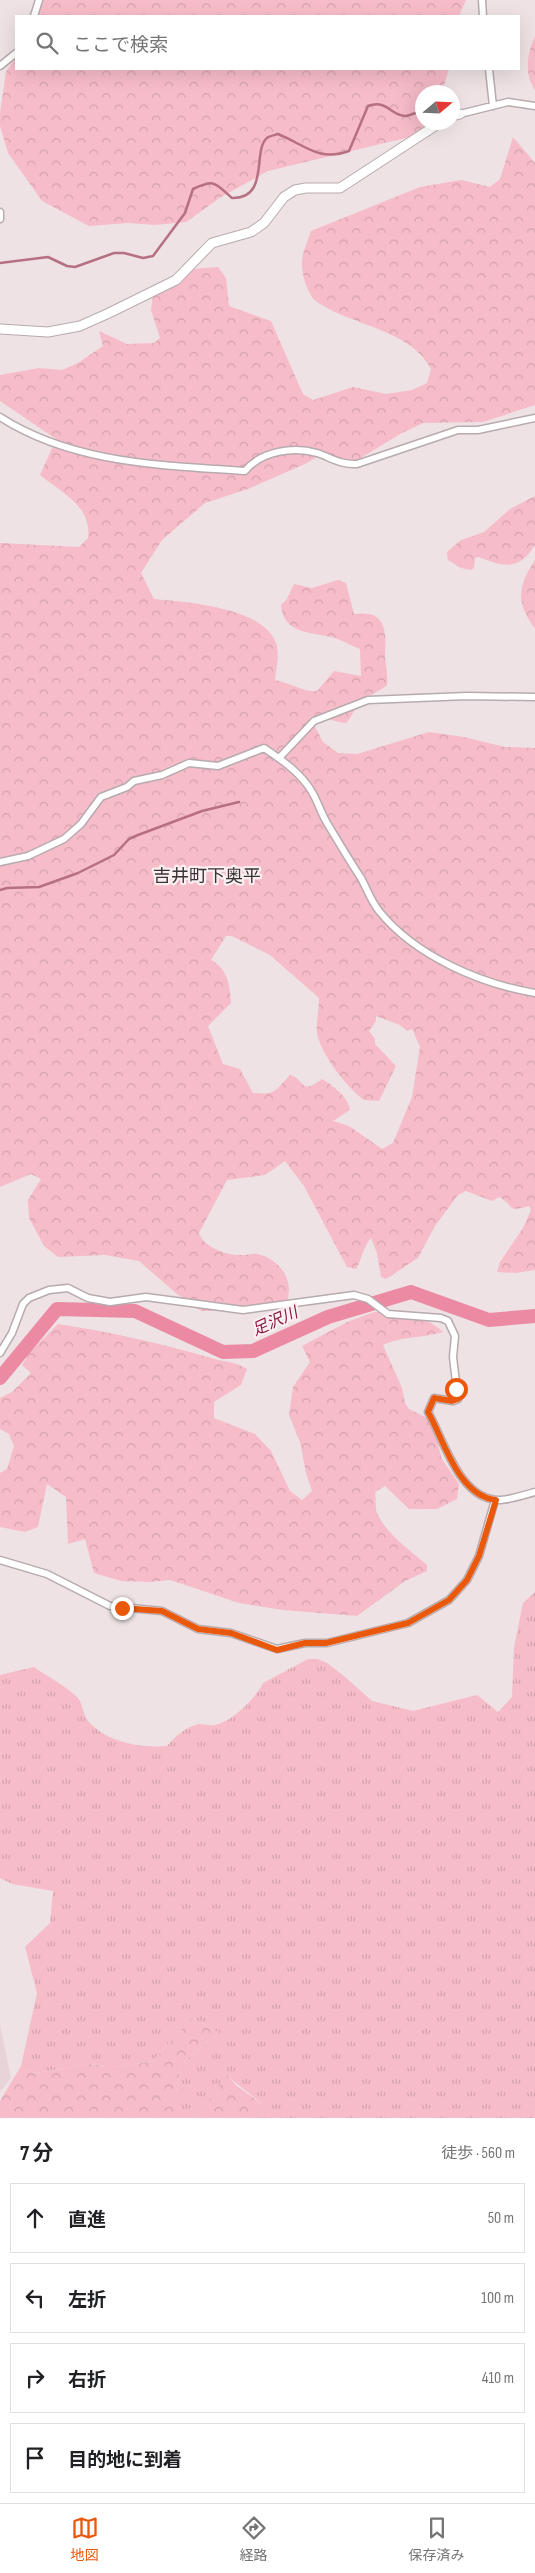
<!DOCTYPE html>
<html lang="ja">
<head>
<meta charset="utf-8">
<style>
  :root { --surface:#fff; --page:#f6f6f6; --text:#202124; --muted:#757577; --line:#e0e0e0; --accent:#ea580c }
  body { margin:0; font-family:"Sofia Sans Condensed","Noto Sans JP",sans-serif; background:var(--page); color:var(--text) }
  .compass { position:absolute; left:415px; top:85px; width:45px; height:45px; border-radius:50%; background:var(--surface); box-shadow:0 5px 20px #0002; rotate:71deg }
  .stop { position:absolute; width:15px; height:15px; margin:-11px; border:4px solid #ea580c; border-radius:50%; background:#fff }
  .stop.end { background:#ea580c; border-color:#fff; box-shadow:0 1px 5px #0008 }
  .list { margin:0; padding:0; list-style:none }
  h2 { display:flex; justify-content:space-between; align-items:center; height:65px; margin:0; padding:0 20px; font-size:21px }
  h2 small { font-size:16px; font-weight:400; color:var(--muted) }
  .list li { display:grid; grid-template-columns:32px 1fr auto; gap:15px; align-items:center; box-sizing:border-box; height:70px; margin:0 10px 10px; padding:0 10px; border:1px solid var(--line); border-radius:0px }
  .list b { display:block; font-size:19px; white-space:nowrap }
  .list em { font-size:16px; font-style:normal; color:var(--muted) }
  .icon { flex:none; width:28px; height:28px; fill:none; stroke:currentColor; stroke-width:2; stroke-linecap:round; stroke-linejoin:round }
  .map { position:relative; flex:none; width:535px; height:2118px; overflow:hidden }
  .search { position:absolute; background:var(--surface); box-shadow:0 5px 20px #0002; left:15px; right:15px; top:15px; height:55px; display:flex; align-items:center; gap:12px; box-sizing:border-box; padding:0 18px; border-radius:0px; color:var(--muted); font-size:19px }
  .sheet { height:385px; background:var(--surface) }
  nav { display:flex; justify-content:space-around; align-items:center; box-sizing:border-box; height:70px; border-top:1px solid var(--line); background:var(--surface); font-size:14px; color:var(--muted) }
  nav a { display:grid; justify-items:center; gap:2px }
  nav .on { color:var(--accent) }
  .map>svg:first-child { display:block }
  .built { fill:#e8d4d8 }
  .grass { fill:url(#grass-tufts) }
  .forest { fill:url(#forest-crowns); fill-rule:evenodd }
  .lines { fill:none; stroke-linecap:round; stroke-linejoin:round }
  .stream { stroke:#b67082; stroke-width:2.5 }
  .river { stroke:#ec8aa4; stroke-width:14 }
  .minor-casing { stroke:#b7abae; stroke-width:9 }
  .tertiary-casing { stroke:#b7abae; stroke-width:11 }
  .minor { stroke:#fff; stroke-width:6 }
  .tertiary { stroke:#fff; stroke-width:9 }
  .route { stroke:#ea580c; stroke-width:6 }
  .labels { text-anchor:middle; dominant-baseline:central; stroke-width:4.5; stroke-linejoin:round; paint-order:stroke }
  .water-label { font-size:16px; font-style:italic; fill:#8b1845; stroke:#fbeff2 }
  .quarter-label { font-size:18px; fill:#383334; stroke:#fbeff2 }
</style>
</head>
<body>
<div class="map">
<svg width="535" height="2118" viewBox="0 0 535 2118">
  <defs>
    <pattern id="grass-tufts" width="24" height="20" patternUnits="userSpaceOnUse" patternTransform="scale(1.25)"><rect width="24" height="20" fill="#f7bcc9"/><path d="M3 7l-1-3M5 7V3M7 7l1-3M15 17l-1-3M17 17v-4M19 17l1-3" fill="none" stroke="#d4a2ad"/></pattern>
    <pattern id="forest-crowns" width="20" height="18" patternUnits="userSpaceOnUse" patternTransform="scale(1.25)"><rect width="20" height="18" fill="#f7bcc9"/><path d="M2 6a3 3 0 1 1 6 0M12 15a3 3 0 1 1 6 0" fill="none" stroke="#d4a2ad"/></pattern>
  </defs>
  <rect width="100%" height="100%" fill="#eee2e4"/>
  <path class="built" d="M0 2024 11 2078 0 2092Z"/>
  <path class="grass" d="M535 1592V2118H261L266 2107 226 2075 197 2118H178L176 2116V2093L181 2064 219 2033 192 2018 153 2061 117 2067 88 2064 36 2073 21 2066 37 1993 25 1947 50 1923 53 1891 12 1884 0 1878V1675L34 1667C48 1677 65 1685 78 1698 83 1704 83 1716 89 1722 108 1743 141 1748 167 1746 176 1736 185 1727 199 1724 204 1724 209 1726 215 1725 232 1722 256 1698 263 1683L308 1659H318L327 1663 344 1676 372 1701 413 1711 477 1695 498 1712 512 1697 514 1647 523 1603Z"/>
  <path class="forest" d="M39 0H466L459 16H34Z
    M535 36V90C524 75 527 53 535 36Z
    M16 57V69H449L442 92H422V122L427 123 418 135 268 171 221 197 186 222 155 225 129 223 89 226 42 201 8 153 0 126V113L6 72Z
    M513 137 535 163V405L483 422 423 423 402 433 349 465 320 455 305 464 248 489 205 503 162 540 141 573 154 599C186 602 267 607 277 646 279 655 276 670 275 680 290 683 303 692 317 691L334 671 361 676 360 649C352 646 343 641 335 638 313 632 283 635 281 605L287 599 294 584 312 588 338 580 346 583 354 614C359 614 368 613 373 615 389 622 385 645 385 658 386 668 388 675 387 685 379 692 370 694 362 700 355 706 353 716 346 723 333 722 323 715 310 717L323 742 338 753 357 754 429 732 464 737 505 747 535 748V1270L516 1273 497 1272 500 1262 523 1228 531 1210 529 1206C505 1213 516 1206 499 1197L492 1201 466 1191 458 1195 435 1226 418 1258 386 1279 381 1277 377 1253 371 1238C363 1247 362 1259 356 1269L347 1267 304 1186 285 1161 265 1175 227 1180 199 1233C203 1247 228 1256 242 1255 248 1255 255 1252 261 1255 281 1261 294 1281 287 1301L271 1310 201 1311 177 1294 139 1261 105 1255 58 1257 44 1246 29 1218 28 1200 41 1179 31 1174 0 1187V543L79 547 88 538C92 506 62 493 40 475L56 439 0 401V375L39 368 62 370 78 363 103 346 99 331 127 344 154 343 160 338 151 310 153 296C169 290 182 284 192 269L218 267 226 278 229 306 271 321 303 394 313 400 353 387 386 394 412 390 427 383 431 369C410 329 352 326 317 302 307 295 301 272 302 260 303 251 308 240 311 231L420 187 461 180 490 187 500 179ZM226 936H232L270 955 319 998C319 1009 316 1022 317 1033 320 1053 348 1089 364 1100L379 1101 396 1066 375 1044V1039L369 1031 376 1021V1016L400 1025 407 1031 412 1029 420 1047 412 1097 393 1143 382 1149 349 1126 333 1121 350 1110C348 1096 333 1086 322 1079 299 1096 307 1080 290 1075 275 1091 276 1095 253 1093L240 1069 223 1064 208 1026 231 1003C230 986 228 969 211 960Z
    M535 496V545C519 571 503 567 479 557L475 558 474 568 471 570 461 568 448 560 447 552 461 540 484 532 510 509Z
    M535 560V629C516 602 517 588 535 560Z
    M374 1312C400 1312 424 1314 443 1332 423 1338 402 1336 383 1345L402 1388 405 1403 409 1409 431 1420 442 1459 459 1484 457 1499 437 1509H409L385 1486 375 1492C376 1499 375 1507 377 1513 386 1534 411 1551 427 1565V1571L405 1581 357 1616 283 1610 239 1603 170 1580 150 1582 121 1581 94 1573 85 1539 68 1544 66 1497 47 1484 38 1527 25 1532 0 1527V1473L7 1469 14 1446 9 1434 0 1429V1398L12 1392 31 1373 22 1365 30 1352 58 1324C110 1332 160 1343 211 1358 226 1363 232 1360 247 1369L241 1385 214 1402V1418L255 1434 271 1451 290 1491 302 1500 312 1491 306 1473 300 1442 289 1415 293 1387 310 1362 302 1346 347 1322Z
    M192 2018 219 2033 181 2064 176 2093V2116L178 2118H0V2101L21 2066 36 2073 88 2064 117 2067 153 2061Z
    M226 2074 237 2086 266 2107 261 2118H197Z"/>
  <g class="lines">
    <path class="stream" d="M0 263 48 257 67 266 75 267 114 253H124L143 258 153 256 185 213 193 189C217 178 215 184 232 198 270 199 252 150 267 138 269 136 275 135 278 134 305 145 319 162 349 151L368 106C388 99 390 116 406 116 411 115 418 112 422 111
      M0 890 7 888 39 887 78 873 114 855 129 839 138 835 202 811 239 802"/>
    <path class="river" d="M0 1378 57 1309 135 1311 223 1352 253 1351 328 1317 411 1292 489 1320 535 1316"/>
    <defs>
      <path id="minor" d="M482 0 483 16
        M34 16 39 0
        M0 66 16 53
        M489 69 493 106
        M460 114 508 102 535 106
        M0 212V219
        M0 417C73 464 162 465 245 471 261 451 294 446 317 453 332 458 341 465 357 464L458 430H478L535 418
        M279 758 314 721 368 700 467 696 535 697
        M0 862 28 856 64 839 81 824 101 797 127 787 134 781 162 775 189 763 218 766 264 748C282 760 301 773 312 792 318 802 321 813 327 823 338 841 349 860 361 878 367 889 371 901 379 911 415 956 481 984 535 993
        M0 1353 12 1333 23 1304 29 1298 49 1290 68 1288 88 1298 110 1302 146 1297 243 1310 354 1295 368 1299 388 1314 441 1318 448 1321 455 1336 453 1357 458 1399 453 1401 434 1398 428 1412C444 1440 460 1502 501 1500 512 1499 524 1495 535 1492
        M0 1560 47 1574 110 1606 162 1611 198 1629 231 1633 277 1649 305 1643H327L408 1623 449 1600 467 1580 479 1556 495 1500"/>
      <path id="tertiary" d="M452 116 460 114
        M0 329 48 332 80 326 109 313 176 280 212 243 251 232 264 223 284 197 295 190 306 188H340L441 122"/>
    </defs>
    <use href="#minor" class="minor-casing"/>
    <use href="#tertiary" class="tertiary-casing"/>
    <use href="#minor" class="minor"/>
    <use href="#tertiary" class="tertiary"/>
  </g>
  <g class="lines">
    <path class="route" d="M122 1608 162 1611 198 1629 231 1633 277 1650 305 1643H326L408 1623 449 1600 467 1580 479 1556 496 1500C458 1496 444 1440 428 1412L434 1398 452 1401 458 1399 456 1389"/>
  </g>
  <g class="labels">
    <g class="water-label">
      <text transform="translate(275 1322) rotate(-24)">足沢川</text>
    </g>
    <g class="quarter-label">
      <text x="207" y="876">吉井町下奥平</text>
    </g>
  </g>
</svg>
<svg class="compass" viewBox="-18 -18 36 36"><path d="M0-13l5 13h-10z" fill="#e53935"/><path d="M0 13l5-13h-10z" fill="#757577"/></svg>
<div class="stop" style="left:456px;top:1389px"></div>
<div class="stop end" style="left:122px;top:1608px"></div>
<div class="search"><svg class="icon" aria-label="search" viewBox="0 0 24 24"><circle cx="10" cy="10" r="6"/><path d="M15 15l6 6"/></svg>ここで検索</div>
</div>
<section class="sheet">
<h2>7 分<small>徒歩 · 560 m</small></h2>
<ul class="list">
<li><svg class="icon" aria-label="ahead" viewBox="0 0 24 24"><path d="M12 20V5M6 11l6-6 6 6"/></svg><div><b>直進</b></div><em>50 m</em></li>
<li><svg class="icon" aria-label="left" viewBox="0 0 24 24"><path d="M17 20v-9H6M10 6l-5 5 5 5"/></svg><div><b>左折</b></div><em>100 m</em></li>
<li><svg class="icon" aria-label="right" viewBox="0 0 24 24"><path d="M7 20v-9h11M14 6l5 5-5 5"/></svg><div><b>右折</b></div><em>410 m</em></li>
<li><svg class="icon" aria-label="arrive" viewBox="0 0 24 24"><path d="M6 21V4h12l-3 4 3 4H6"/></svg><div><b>目的地に到着</b></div></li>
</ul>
</section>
<nav>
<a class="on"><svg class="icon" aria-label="map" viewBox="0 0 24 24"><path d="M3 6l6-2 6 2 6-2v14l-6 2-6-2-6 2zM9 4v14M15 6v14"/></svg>地図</a>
<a><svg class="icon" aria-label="directions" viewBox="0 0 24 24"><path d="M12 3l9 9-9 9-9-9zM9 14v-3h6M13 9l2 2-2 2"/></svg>経路</a>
<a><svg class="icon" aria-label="saved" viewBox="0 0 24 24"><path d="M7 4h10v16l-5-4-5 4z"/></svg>保存済み</a>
</nav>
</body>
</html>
